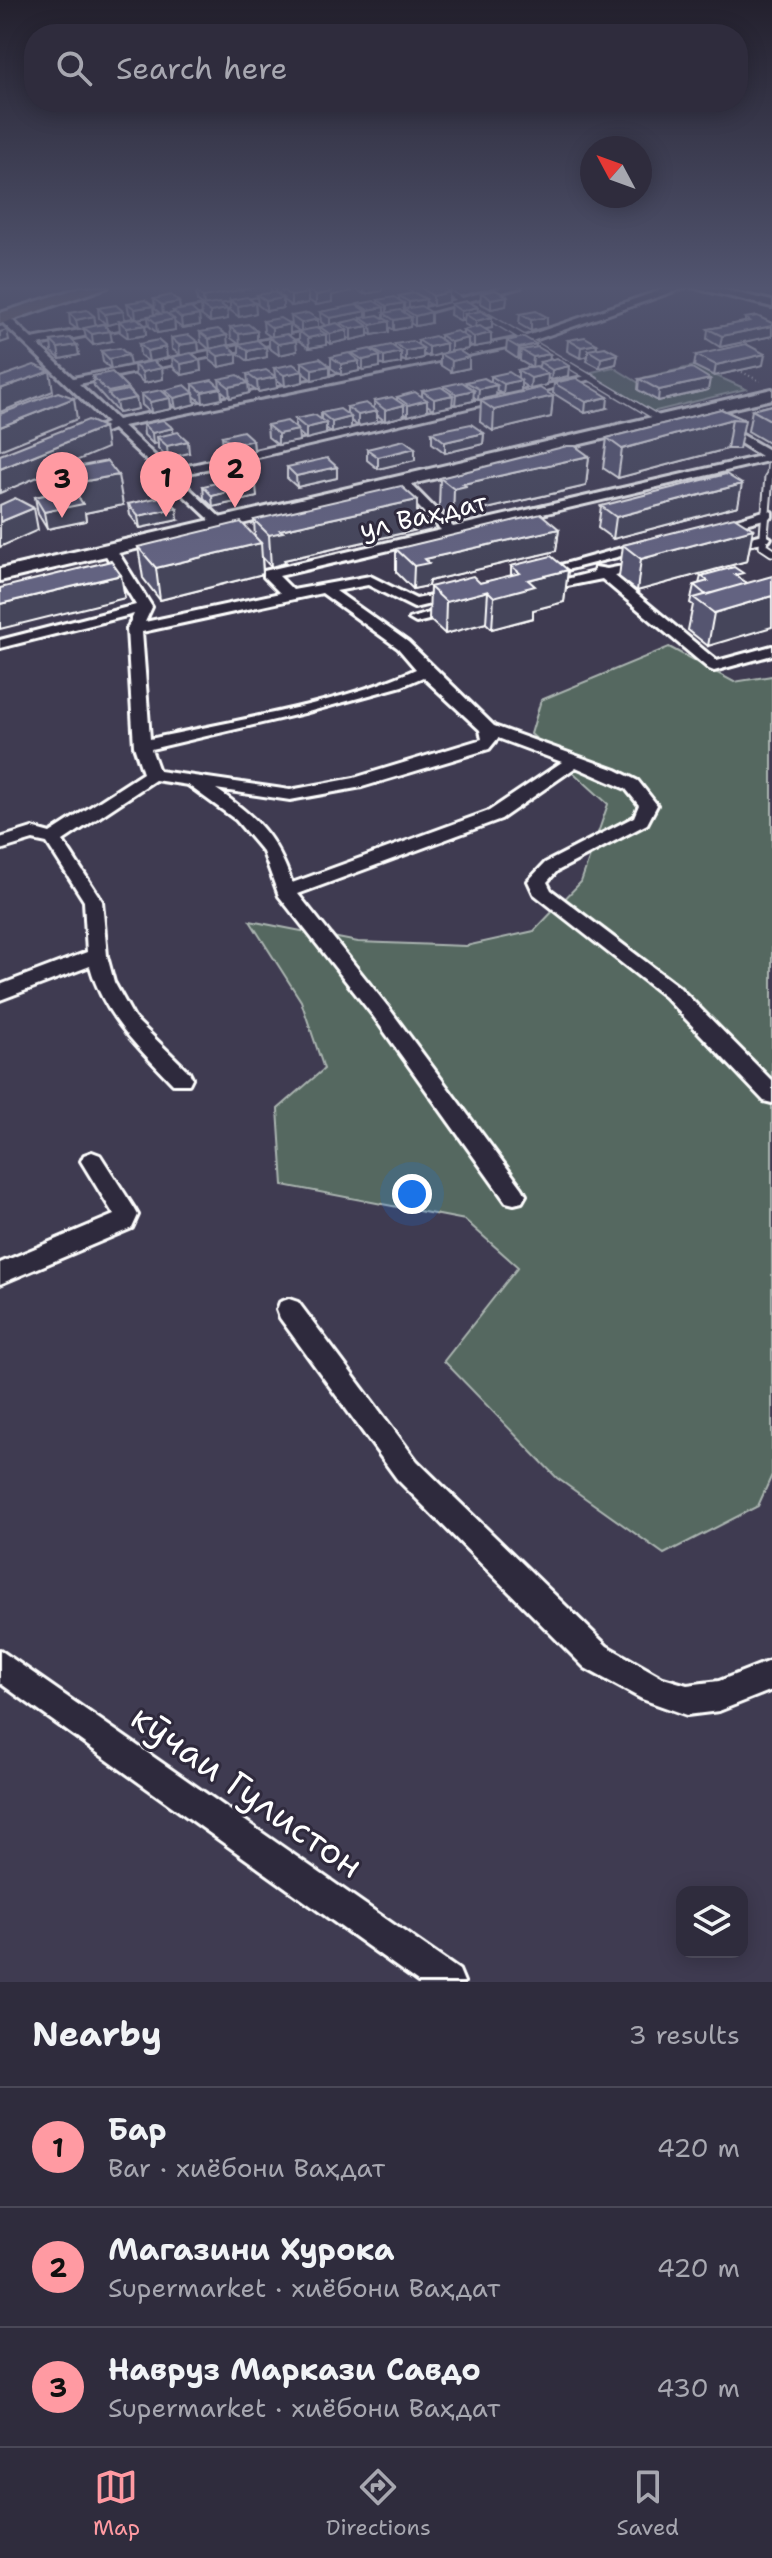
<!DOCTYPE html>
<html lang="en">
<head>
<meta charset="utf-8">
<style>
  :root { --surface:#2f2c3d; --page:#3b3848; --text:#f1f3f6; --muted:#a7a7b0; --line:#4a4857; --accent:#ff9aa2 }
  body { margin:0; font-family:"Shantell Sans",sans-serif; background:var(--page); color:var(--text) }
  .controls { position:absolute; right:24px; bottom:24px; display:grid; overflow:hidden; border-radius:16px; box-shadow:0 4px 20px #0003 }
  .controls button { width:72px; height:72px; display:grid; place-items:center; padding:0; border:0; border-bottom:2px solid var(--line); background:var(--surface); color:var(--text); font:40px sans-serif }
  .compass { position:absolute; left:580px; top:136px; width:72px; height:72px; border-radius:50%; background:var(--surface); box-shadow:0 4px 20px #0003; rotate:311deg }
  .you { position:absolute; left:412px; top:1194px; width:28px; height:28px; margin:-20px; border:6px solid #fff; border-radius:50%; background:#1a73e8; box-shadow:0 0 0 12px #1a73e833 }
  .badge { display:grid; place-items:center; width:52px; height:52px; border-radius:50%; background:var(--accent); color:#111; font-size:26px; font-weight:700 }
  .pin { position:absolute; translate:-50% -66px; filter:drop-shadow(0 2px 4px #0008) }
  .pin::after { content:''; position:absolute; top:42px; width:28px; height:24px; background:inherit; clip-path:polygon(0 0,100% 0,50% 100%) }
  .list { margin:0; padding:0; list-style:none }
  h2 { display:flex; justify-content:space-between; align-items:center; height:104px; margin:0; padding:0 32px; font-size:34px }
  h2 small { font-size:26px; font-weight:400; color:var(--muted) }
  .list li { display:grid; grid-template-columns:52px 1fr auto; gap:24px; align-items:center; box-sizing:border-box; height:120px; padding:0 32px; border-top:2px solid var(--line) }
  .list b { display:block; font-size:30px; white-space:nowrap }
  .list p { margin:0; font-size:26px; white-space:nowrap; color:var(--muted) }
  .list em { font-size:26px; font-style:normal; color:var(--muted) }
  .icon { flex:none; width:44px; height:44px; fill:none; stroke:currentColor; stroke-width:2; stroke-linecap:round; stroke-linejoin:round }
  .map { position:relative; flex:none; width:772px; height:1982px; overflow:hidden }
  .search { position:absolute; background:var(--surface); box-shadow:0 4px 20px #0003; left:24px; right:24px; top:24px; height:88px; display:flex; align-items:center; gap:20px; box-sizing:border-box; padding:0 28px; border-radius:32px; color:var(--muted); font-size:30px }
  .sheet { height:464px; background:var(--surface) }
  nav { display:flex; justify-content:space-around; align-items:center; box-sizing:border-box; height:112px; border-top:2px solid var(--line); background:var(--surface); font-size:22px; color:var(--muted) }
  nav a { display:grid; justify-items:center; gap:4px }
  nav .on { color:var(--accent) }
  .map>svg:first-child { display:block }
  .green { fill:#556860; stroke:#aab4b0; stroke-width:2 }
  .lines { fill:none; stroke-linecap:round; stroke-linejoin:round }
  .lane-far1-casing { stroke:#fff; stroke-width:8 }
  .lane-casing { stroke:#fff; stroke-width:11 }
  .street-casing { stroke:#fff; stroke-width:6 }
  .secondary-casing { stroke:#fff; stroke-width:6 }
  .primary-casing { stroke:#fff; stroke-width:6 }
  .path { stroke:#fff; stroke-width:2; stroke-dasharray:1 3; stroke-linecap:butt }
  .lane-far1 { stroke:#2f2a3d; stroke-width:5 }
  .lane { stroke:#2f2a3d; stroke-width:7 }
  .street { fill:#2f2a3d; fill-rule:evenodd }
  .secondary { fill:#2f2a3d; fill-rule:evenodd }
  .primary { fill:#766964; fill-rule:evenodd }
  .wall { fill:#55556f; stroke:#fff; stroke-width:2 }
  .shaded-wall { fill:#45455a; stroke:#fff; stroke-width:2 }
  .building { fill:#636381; stroke:#fff; stroke-width:2 }
  .labels { text-anchor:middle; dominant-baseline:central; stroke-width:6; stroke-linejoin:round; paint-order:stroke }
  .far-street-label { font-size:26px; fill:#fff; stroke:#2f2a3d }
  .near-street-label { font-size:36px; fill:#fff; stroke:#2f2a3d }
</style>
</head>
<body>
<div class="map">
<svg width="772" height="1982" viewBox="0 0 772 1982">
  <rect width="100%" height="100%" fill="#3f3b51"/>
  <filter id="ink" filterUnits="userSpaceOnUse"><feTurbulence type="fractalNoise" baseFrequency=".0125" numOctaves="2"/><feDisplacementMap in="SourceGraphic" scale="16" xChannelSelector="R" yChannelSelector="G"/><feConvolveMatrix kernelMatrix="1 2 1 2 8 2 1 2 1" color-interpolation-filters="sRGB"/></filter>
  <g filter="url(#ink)">
    <path class="green" d="M694 366 746 389 652 412 588 373 613 367 647 388 662 385 646 377Z
      M669 647 734 682 772 676V1475L758 1506 664 1554 557 1478 444 1361 518 1267 465 1220 283 1185 278 1109 324 1069 301 1001 250 921 358 942 466 946 534 931 581 882 608 804 531 734 541 700Z"/>
    <g class="lines">
      <defs>
        <path id="lane-far1" d="M439 287 468 305
          M482 313 661 420
          M769 479 771 457"/>
        <path id="lane" d="M769 477 763 546 772 552"/>
        <path id="street" d="M310 287H333L38 345 73 378 326 328 331 331 79 384 117 420 524 337 670 287H686L526 343 123 426 170 470 591 375 596 378 176 476 224 521 226 524 219 528 113 429 85 441H77V435L107 423 0 320V316H8L32 339Z
          M503 287H521L401 319 396 316Z
          M691 287H711L772 301V307Z
          M720 422 772 452V460L279 576 293 590 370 576 416 599 462 590V596L414 608 368 585 336 591 408 642 494 726 616 770 638 781 657 805 647 824 557 871 547 882 551 890 679 987 772 1081V1103L764 1101 665 997 534 894 528 881 545 863 634 817 639 805 626 789 576 767 501 819 298 894 388 1007 522 1188 526 1195 522 1202 514 1204 506 1202 374 1017 279 896 263 852 236 820 188 785 155 780 63 841 102 901 107 956 114 982 134 1018 189 1072 192 1078 189 1084H173C139 1048 103 1015 90 966L0 1000V985L87 952 84 901 47 843 33 840 0 850V838L32 828 50 833 143 773 134 746 127 629 134 614 0 648V640L136 605 102 549 104 546H114L152 607 145 622 280 593 264 577V571L441 530 397 484V478H405L453 527 761 456 716 428V424ZM322 593 398 648 416 669C338 705 234 720 150 739L142 632ZM423 677 480 730 482 739 354 778 290 790 159 771 151 749 304 713 402 686ZM498 738 562 762 489 811 292 883C275 835 257 818 216 789L290 800 362 787 489 749Z
          M767 510 772 512V517L717 531 710 527Z
          M764 534 771 538 769 541 725 549 718 545Z
          M647 541 652 542V548L539 577 532 573Z
          M643 562 650 566 648 569 615 576 717 661 772 646V655L714 671 709 669 602 579 542 591 535 587 594 572 595 567 607 569Z
          M456 605 461 606V612L416 623 409 619Z
          M92 1152 100 1155 134 1208 138 1215 132 1228 0 1284V1263L114 1215 81 1161 84 1155Z
          M289 1299 298 1302 417 1461 607 1646 663 1678 687 1685 719 1681 772 1660V1690L719 1711 687 1715 642 1699 585 1668 397 1479 280 1318 277 1310 280 1302Z
          M0 1650 459 1970 464 1982H418L0 1683Z"/>
        <path id="secondary" d="M772 389V399L0 581V569Z"/>
        <path id="primary" d="M82 287H108L0 324V313Z"/>
      </defs>
      <use href="#lane-far1" class="lane-far1-casing"/>
      <use href="#lane" class="lane-casing"/>
      <use href="#street" class="street-casing"/>
      <use href="#secondary" class="secondary-casing"/>
      <use href="#primary" class="primary-casing"/>
      <path class="path" d="M742 372 760 381"/>
      <use href="#lane-far1" class="lane-far1"/>
      <use href="#lane" class="lane"/>
      <use href="#street" class="street"/>
      <use href="#secondary" class="secondary"/>
      <use href="#primary" class="primary"/>
    </g>
    <path class="wall" d="M204 287H311L302 289 307 292 306 289 315 287H352V291L332 295V302L316 305 308 300V303L291 306 283 300V308L266 311 258 305 257 297 249 299 255 303 256 313 239 317 230 310V302L220 304 227 309 228 319 210 322 202 316 201 306H203L197 301 196 292 204 290Z
      M356 287H382V291L364 294 356 289Z
      M404 287H441L449 292V302L433 306 425 301V309L431 323 415 326 410 323V327L394 330 389 327V332L372 335 368 333V336L351 340 347 337V340L330 344 326 341V345L309 348 299 341V331L292 326 291 316 320 330V327L326 326 321 322 320 312 358 306V304L378 303V300H399V296L413 293Z
      M481 293 507 296 506 306 491 309 480 303Z
      M154 299 179 302 180 310 199 315 200 325 182 328 174 322 175 330 157 333 149 326 148 317 138 319 145 325 146 335 128 338 120 332 119 322 107 325 99 318 98 308 123 311 125 320 135 318 129 313 127 303 153 306 154 315 161 314 155 309Z
      M451 304 478 312 492 317V328L484 329 491 333V344L474 347 468 344V349L458 351 469 368 451 372 440 365V354L429 357 423 354V358L406 362 401 359V363L384 366 380 364V367L363 370 359 368V371L341 375 331 368V357L352 356V353L373 351V349L395 348V344H418V340L440 339V335H463V330L471 328 464 324V320L461 321 450 315Z
      M69 313 94 316 96 326 112 341 93 345 86 338 84 329 78 330 70 324Z
      M520 314 547 327 531 331 519 324Z
      M745 318 772 323V336L720 347 707 339 708 329 745 322Z
      M263 321 290 335H289L297 351 279 355 269 348V337H271L264 332Z
      M230 327 257 340 266 347 267 357 248 361 239 354V344L231 338Z
      M200 332 228 346 237 363 219 367 210 360 209 349 201 342Z
      M171 338 198 342 199 352 192 353 200 360 201 371 182 375 173 367 172 357 180 355 172 349Z
      M568 340 597 344V349L618 354 616 364 600 368 587 361 588 356 580 358 567 351Z
      M51 341 77 345 79 355 60 359 52 352Z
      M507 341 536 344 535 347 568 376 551 380 548 378 547 385 530 389 521 383V391L503 395 496 390V396L478 400 474 397 473 401 455 405 452 403V406L434 410 427 405V411L408 416 404 413V416L385 421 377 415V422L358 426 351 421V428L332 433 326 428V434L306 439 298 432 299 441 278 445 268 437 267 425 295 427V419H321V413L347 414V407L374 408V401L397 400V397H422V391L444 389V386L466 385V382H491V376L518 378V370L531 367 520 361V358L518 359 506 351Z
      M139 344 167 358 153 361 162 368 163 379 144 383 135 375 134 365 149 362 140 355Z
      M101 351 130 365 111 369 103 362Z
      M696 355 763 365 714 376 694 366Z
      M302 362 330 366V376L312 380 303 373V382L285 386 276 379 277 388 258 392 248 385 249 393 230 398 222 391V399L203 403 194 396 195 404 176 409 171 404V409L151 413 142 405 141 394H166L165 390 193 393V384L220 387 219 379 248 382 247 374 275 376 274 368 302 371Z
      M92 376 128 388 136 398 138 409 118 413 94 386Z
      M639 379 708 390 658 401 638 390Z
      M554 383 607 408 585 413 553 393Z
      M553 396 551 417 493 431 480 422 481 401Z
      M772 405V445L748 431 752 410Z
      M721 409 745 420 739 449H727L618 478 603 468 607 438Z
      M143 424 173 428V434L189 453 168 458 158 448V443L153 444 144 435Z
      M432 432 484 433 483 444 445 453 432 443Z
      M222 436 253 440 254 451 233 456 223 447Z
      M415 448V460L378 469 367 460V449Z
      M589 456 586 486 465 514V517L453 520 439 508 440 478Z
      M287 467 337 478 297 487 287 478Z
      M66 469 123 505 85 513 86 521 47 529 38 514 35 497 69 490Z
      M203 486 257 497 213 507 204 498Z
      M128 504 178 520 140 528 130 515Z
      M601 506H738L613 539 598 528Z
      M254 520 417 530 284 560 285 563 271 567 262 557 263 574 160 600 143 578 138 547 255 537Z
      M559 529 556 551 429 581 428 586 413 589 396 572V549Z
      M753 529 747 561 637 591 619 577 623 545Z
      M511 566 568 570 564 602 533 610V618L492 629 486 623 445 634 429 619 430 587 480 583 511 576Z
      M701 576 741 580 747 583 708 646 688 630 693 605 690 603 694 585 699 584Z"/>
    <path class="shaded-wall" d="M255 287H271V294L257 295V297L232 302 230 300V302L204 307 203 297Z
      M275 287H292V291L282 290V292L276 294Z
      M328 287H352V291L332 295V302L316 305V295L328 293Z
      M364 287H382V291L364 294Z
      M449 292V302L433 306V296Z
      M308 293V303L291 306V296Z
      M507 296 506 306 491 309V299Z
      M283 298V308L266 311V301Z
      M426 299 425 309 409 312V302Z
      M179 302 180 312 173 311V313L163 315 162 305Z
      M255 303 256 313 239 317 238 306Z
      M404 303V313L387 316V306Z
      M153 306 154 316 136 319 135 309Z
      M384 307V317L368 320V310Z
      M478 307 477 318 465 314 464 320 461 321V311Z
      M227 309 228 319 210 322V312Z
      M123 311 125 321 107 325 105 314Z
      M366 311V321L361 318V322L341 323V326L330 328V318Z
      M431 312V323L415 326V316Z
      M199 315 200 325 182 328 181 318Z
      M94 316 96 327 78 330 76 320Z
      M411 317 410 327 394 330V320Z
      M492 317V328L475 331 476 321Z
      M547 317V327L531 331V320Z
      M174 319 175 330 157 333 156 323Z
      M318 319V330L301 333V323Z
      M389 321V332L372 335 371 325Z
      M290 324V335L272 338V328Z
      M145 325 146 335 128 338 127 328Z
      M368 326V336L351 340V329Z
      M772 326V336L720 347 722 336Z
      M7 330 9 340 0 343V332Z
      M347 330V340L330 344V334Z
      M110 331 112 341 93 345 92 334Z
      M257 331V341L240 345 239 334Z
      M491 333V344L474 347V337Z
      M326 334V345L309 348 308 338Z
      M227 335 228 346 210 349 209 339Z
      M468 338V349L451 352V342Z
      M296 341 297 351 279 355 278 344Z
      M198 342 199 352 180 356 179 345Z
      M446 343V353L429 357V347Z
      M536 344 535 355 521 350 520 358 518 359 519 348Z
      M597 344 596 354 588 350V356L580 358 581 347Z
      M77 345 79 355 60 359 58 348Z
      M166 347 167 358 149 362 147 351Z
      M266 347 267 357 248 361V351Z
      M423 348V358L406 362V351Z
      M401 352V363L384 366V356Z
      M237 353V363L219 367 218 356Z
      M550 354 549 364 540 362 539 366 532 368 533 357Z
      M618 354 616 364 600 368 601 358Z
      M765 354 763 365 714 376 716 365Z
      M128 355 130 365 111 369 109 359Z
      M380 356V367L363 370V360Z
      M469 357V368L451 372 452 361Z
      M200 360 201 371 182 375 181 364Z
      M359 361V371L341 375V364Z
      M330 366V376L312 380V369Z
      M569 366 568 376 551 380 552 370Z
      M162 368 163 379 144 383 142 372Z
      M50 371 53 391 0 412V389Z
      M303 371V382L285 386 284 375Z
      M548 374 547 385 530 389 531 378Z
      M276 377 277 388 258 392 257 381Z
      M710 379 708 390 658 401 659 390Z
      M521 380V391L503 395 504 384Z
      M248 383 249 393 230 398 229 387Z
      M497 385 496 396 478 400 479 389Z
      M221 388 222 399 203 403 202 392Z
      M474 390 473 401 455 405 456 394Z
      M194 393 195 404 176 409 174 398Z
      M453 395 452 406 434 410V399Z
      M553 396 551 417 493 431 494 410Z
      M608 397 607 408 585 413 586 402Z
      M74 398 77 419 0 450V427Z
      M136 398 138 409 118 413 116 402Z
      M170 398 171 409 151 413 150 402Z
      M427 400V411L408 416V405Z
      M404 405V416L385 421V410Z
      M377 411V422L358 426V415Z
      M351 417V428L332 433V422Z
      M732 419 727 449 618 478 622 449Z
      M326 423V434L306 439V428Z
      M104 427 107 448 0 493V469Z
      M173 428 174 440 157 437 158 443 153 444 152 433Z
      M298 430 299 441 278 445V434Z
      M484 433 483 444 445 453V442Z
      M253 440 254 451 233 456 232 445Z
      M188 441 189 453 168 458 167 446Z
      M415 448V460L378 469V457Z
      M589 456 586 486 465 514V517L453 520 454 489 463 484Z
      M337 467V478L297 487 296 476Z
      M118 475 123 505 85 513 86 521 47 529 44 512 79 504 76 483Z
      M742 484 738 506 613 539 616 517Z
      M256 485 257 497 213 507 212 496Z
      M417 500V530L284 560 285 563 271 567 269 535 280 530Z
      M34 508 38 530 0 547V522Z
      M177 508 178 520 140 528 138 516Z
      M559 529 556 551 429 581 428 586 413 589 414 566 425 559Z
      M753 529 747 561 637 591 641 559Z
      M261 543 263 574 160 600 156 568Z
      M568 570 564 602 533 610V618L492 629 494 597 528 580Z
      M121 575 125 598 0 629V604Z
      M488 591 486 623 445 634 446 602Z
      M772 596V627L708 646 714 613Z"/>
    <path class="building" d="M210 287 226 288 255 287 203 297 196 292 212 289Z
      M299 287 308 293 291 296 282 290Z
      M315 287H325L332 292 316 295 306 289Z
      M420 287H441L449 292 433 296Z
      M496 290 507 296 491 299 481 293Z
      M274 292 283 298 266 301 257 295Z
      M415 293 426 299 409 302 399 296Z
      M171 295 179 302 162 305 154 299Z
      M247 297 255 303 238 306 230 300Z
      M394 297 404 303 387 306 378 300Z
      M145 300 153 306 135 309 127 303Z
      M374 301 384 307 368 310 358 304Z
      M467 301 478 307 461 311 451 304Z
      M219 303 227 309 210 312 201 306Z
      M116 305 123 311 105 314 98 308Z
      M356 305 366 311 330 318 320 312Z
      M421 306 431 312 415 316 404 309Z
      M191 308 199 315 181 318 173 311Z
      M87 310 94 316 76 320 69 313Z
      M400 310 411 317 394 320 384 313Z
      M481 311 492 317 476 321 465 314Z
      M536 311 547 317 531 320 520 314Z
      M166 313 174 319 156 323 148 316Z
      M308 313 318 319 301 323 291 316Z
      M378 315 389 321 371 325 361 318Z
      M757 316 772 323V326L722 336 708 329 750 321 745 318Z
      M137 318 145 325 127 328 119 321Z
      M280 318 290 324 272 328 263 321Z
      M358 319 368 326 351 329 341 323Z
      M337 323 347 330 330 334 320 327Z
      M103 324 110 331 92 334 84 328Z
      M248 324 257 331 239 334 230 327Z
      M480 326 491 333 474 337 463 330Z
      M316 328 326 334 308 338 299 331Z
      M218 329 227 335 209 339 200 332Z
      M457 331 468 338 451 342 440 335Z
      M287 334 296 341 278 344 269 337Z
      M189 335 198 342 179 345 171 338Z
      M435 336 446 343 429 347 418 340Z
      M524 337 536 344 519 348 507 341Z
      M585 337 597 344 581 347 568 340Z
      M70 338 77 345 58 348 51 341Z
      M158 340 166 347 147 351 139 344Z
      M257 340 266 347 248 351 239 344Z
      M412 341 423 348 406 351 395 344Z
      M746 344 765 354 716 365 696 355Z
      M227 345 237 353 218 356 209 349Z
      M391 345 401 352 384 356 373 349Z
      M538 347 550 354 533 357 521 350Z
      M605 347 618 354 601 358 588 350Z
      M120 348 128 355 109 359 101 351Z
      M370 349 380 356 363 360 352 353Z
      M458 350 469 357 452 361 440 354Z
      M191 353 200 360 181 364 172 357Z
      M349 353 359 361 341 364 331 357Z
      M320 358 330 366 312 369 302 362Z
      M557 358 569 366 552 370 540 362Z
      M153 361 162 368 142 372 134 365Z
      M293 364 303 371 284 375 274 368Z
      M34 365 50 371 0 389V377Z
      M536 366 548 374 531 378 518 370Z
      M692 368 710 379 659 390 639 379Z
      M266 370 276 377 257 381 247 374Z
      M112 372 128 388 108 392 92 376Z
      M509 372 521 380 504 384 491 376Z
      M238 375 248 383 229 387 219 379Z
      M484 378 497 385 479 389 466 382Z
      M576 378 608 397 586 402 554 383Z
      M212 380 221 388 202 392 193 384Z
      M462 382 474 390 456 394 444 386Z
      M185 385 194 393 174 398 165 390Z
      M441 387 453 395 434 399 422 391Z
      M540 388 553 396 494 410 481 401Z
      M128 390 136 398 116 402 108 394Z
      M161 390 170 398 150 402 141 394Z
      M58 392 74 398 0 427V414Z
      M415 392 427 400 408 405 397 397Z
      M392 397 404 405 385 410 374 401Z
      M366 403 377 411 358 415 347 407Z
      M772 405V421L752 410Z
      M340 409 351 417 332 422 321 413Z
      M721 409 745 420 732 419 622 449 607 438Z
      M315 415 326 423 306 428 295 419Z
      M88 420 104 427 0 469V455Z
      M163 420 173 428 152 433 143 424Z
      M287 421 298 430 278 434 267 425Z
      M471 424 484 433 445 442 432 432Z
      M243 431 253 440 232 445 222 436Z
      M178 432 188 441 167 446 157 437Z
      M404 440 415 448 378 457 367 449Z
      M567 446H575L589 456 463 484 466 486 454 489 440 478Z
      M327 458 337 467 296 476 287 467Z
      M107 461 118 475 76 483 66 469Z
      M726 474 742 484 616 517 601 506Z
      M246 476 256 485 212 496 203 486Z
      M401 486 417 500 280 530 283 532 269 535 254 520Z
      M73 489 83 504 44 512 35 497Z
      M165 496 177 508 138 516 128 504Z
      M15 498 34 508 0 522V505Z
      M541 514 559 529 425 559 429 563 414 566 396 549Z
      M734 517 753 529 641 559 623 545Z
      M241 522 261 543 156 568 138 547Z
      M551 556 568 570 528 580 535 586 494 597 488 591 446 602 430 587 473 576 480 583 520 573 511 566Z
      M111 561 121 575 0 604V588Z
      M734 567 743 573 735 575 747 583 706 595 694 585 708 581 701 576Z
      M772 576V596L714 613 694 598Z"/>
  </g>
  <linearGradient id="sky" x2="0" y2="1"><stop stop-color="#23202d"/><stop offset="0.51" stop-color="#525570"/><stop offset="1" stop-color="#525570" stop-opacity="0"/></linearGradient>
  <rect width="772" height="565" fill="url(#sky)"/>
  <g class="labels">
    <g class="far-street-label">
      <text transform="translate(423 515) rotate(-13)">ул Ваҳдат</text>
    </g>
    <g class="near-street-label">
      <text transform="translate(247 1791) rotate(35)">кӯчаи Гулистон</text>
    </g>
  </g>
</svg>
<div class="controls">
<button><svg class="icon" aria-label="layers" viewBox="0 0 24 24"><path d="M12 4l9 5-9 5-9-5zM3 14l9 5 9-5"/></svg></button>
</div>
<svg class="compass" viewBox="-18 -18 36 36"><path d="M0-13l5 13h-10z" fill="#e53935"/><path d="M0 13l5-13h-10z" fill="#a7a7b0"/></svg>
<div class="you"></div>
<div class="pin badge" style="left:166px;top:517px">1</div>
<div class="pin badge" style="left:235px;top:508px">2</div>
<div class="pin badge" style="left:62px;top:518px">3</div>
<div class="search"><svg class="icon" aria-label="search" viewBox="0 0 24 24"><circle cx="10" cy="10" r="6"/><path d="M15 15l6 6"/></svg>Search here</div>
</div>
<section class="sheet">
<h2>Nearby<small>3 results</small></h2>
<ul class="list">
<li><span class="badge">1</span><div><b>Бар</b><p>Bar · хиёбони Ваҳдат</p></div><em>420 m</em></li>
<li><span class="badge">2</span><div><b>Магазини Хурока</b><p>Supermarket · хиёбони Ваҳдат</p></div><em>420 m</em></li>
<li><span class="badge">3</span><div><b>Навруз Маркази Савдо</b><p>Supermarket · хиёбони Ваҳдат</p></div><em>430 m</em></li>
</ul>
</section>
<nav>
<a class="on"><svg class="icon" aria-label="map" viewBox="0 0 24 24"><path d="M3 6l6-2 6 2 6-2v14l-6 2-6-2-6 2zM9 4v14M15 6v14"/></svg>Map</a>
<a><svg class="icon" aria-label="directions" viewBox="0 0 24 24"><path d="M12 3l9 9-9 9-9-9zM9 14v-3h6M13 9l2 2-2 2"/></svg>Directions</a>
<a><svg class="icon" aria-label="saved" viewBox="0 0 24 24"><path d="M7 4h10v16l-5-4-5 4z"/></svg>Saved</a>
</nav>
</body>
</html>
